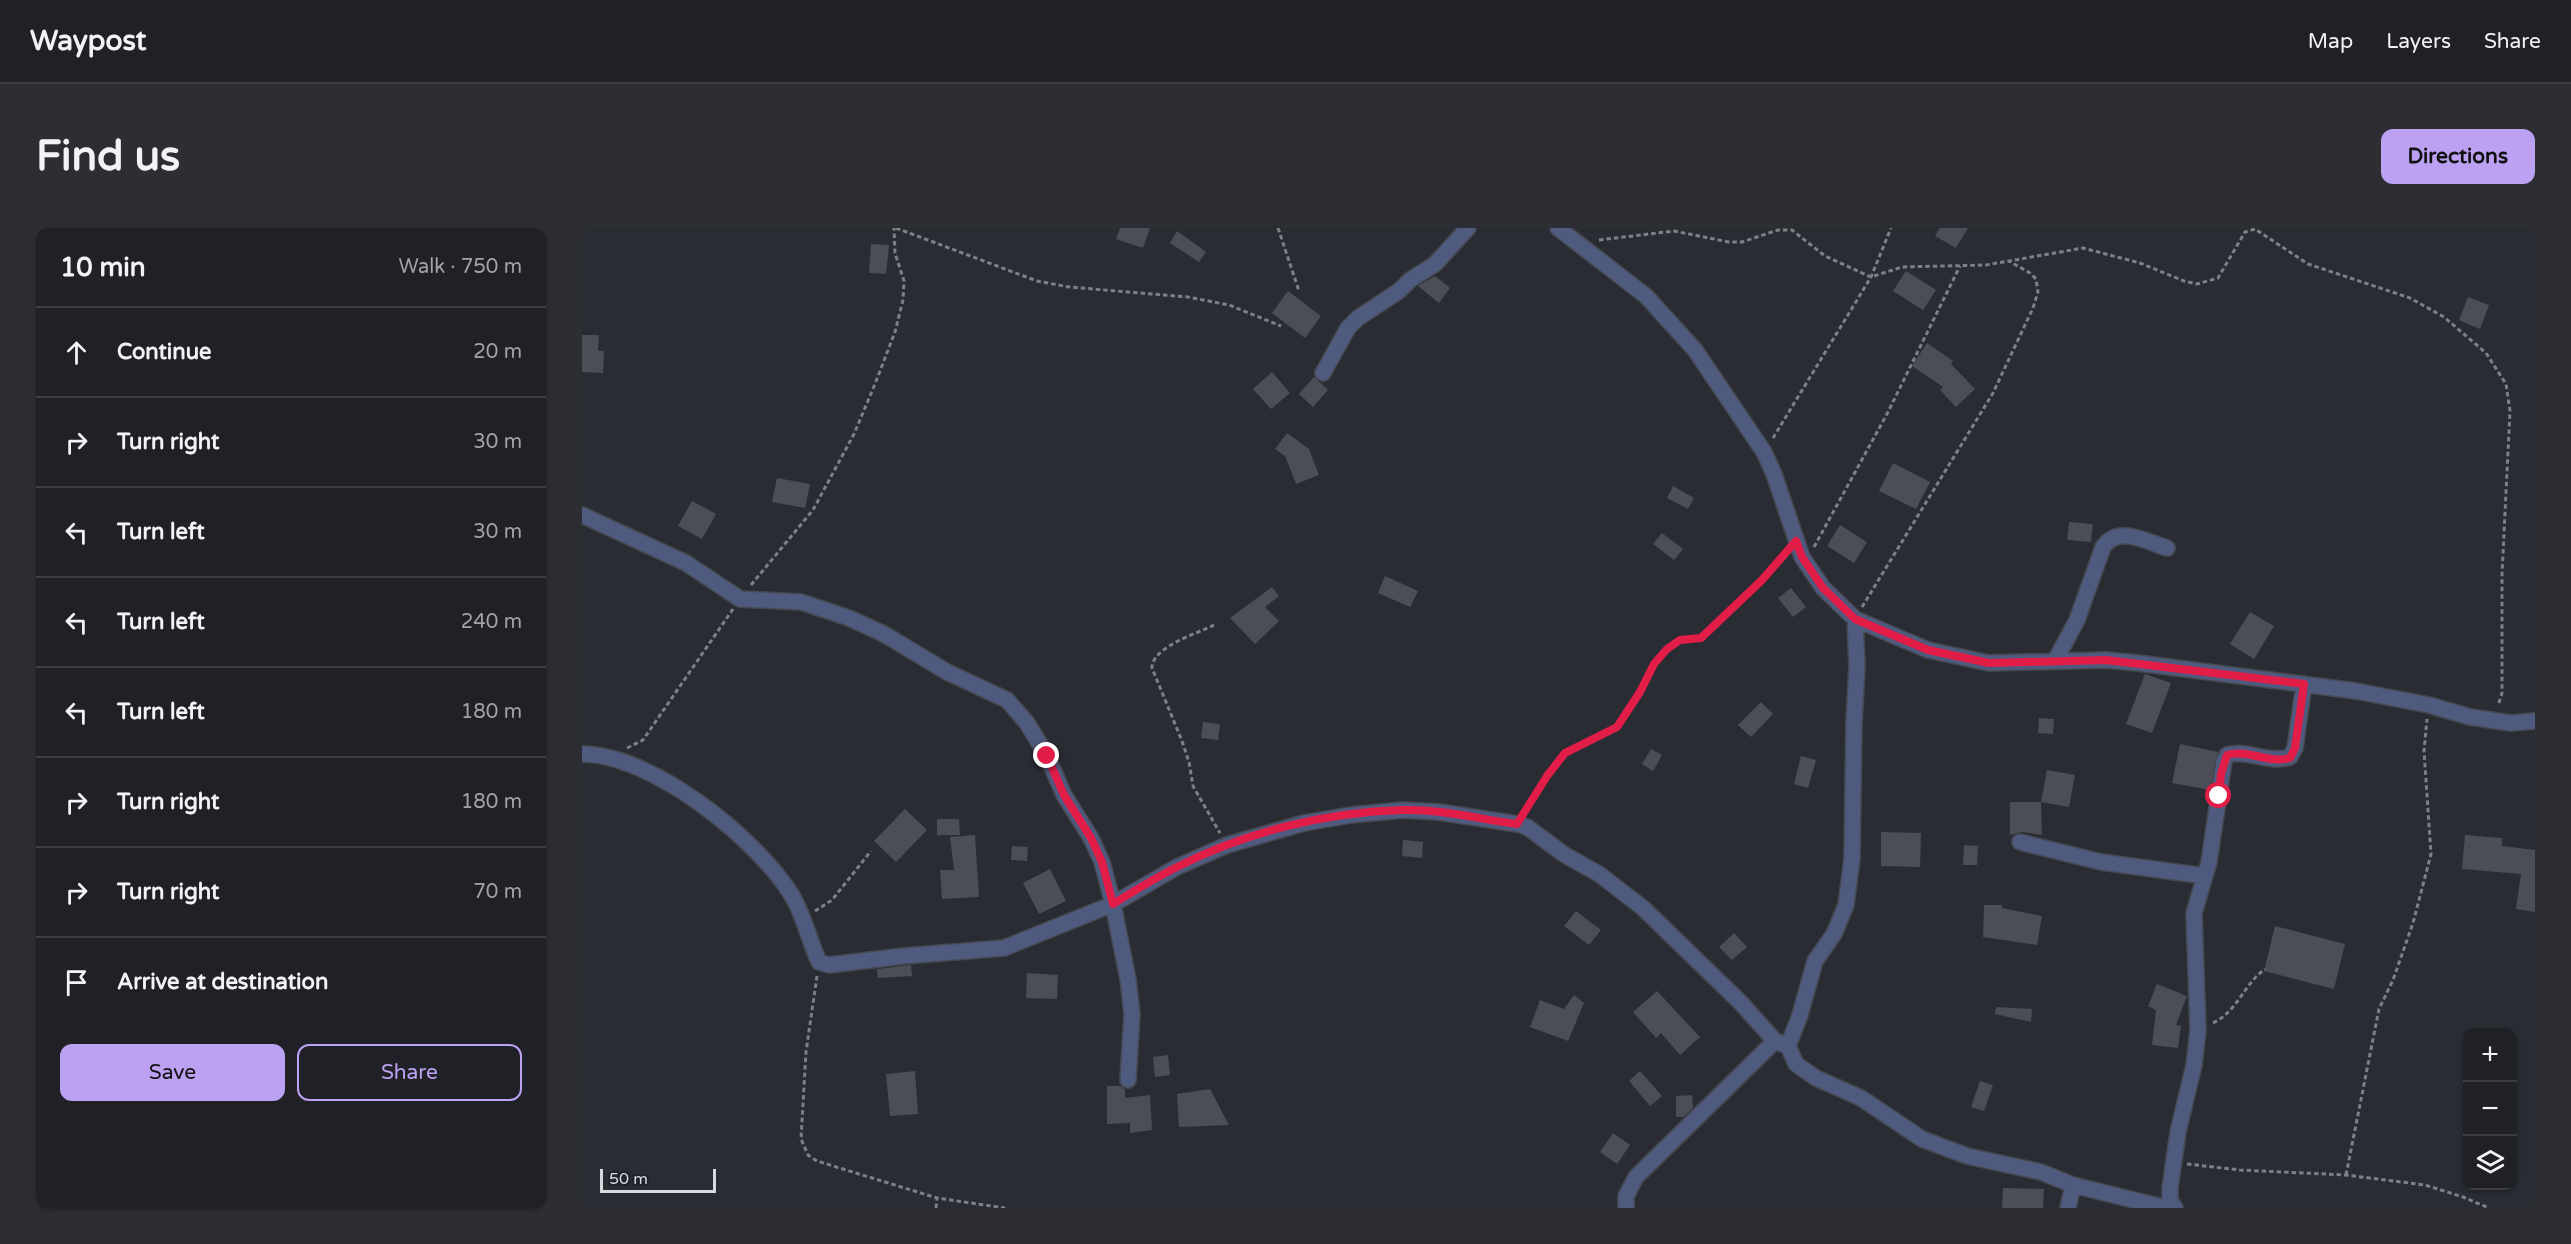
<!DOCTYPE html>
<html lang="en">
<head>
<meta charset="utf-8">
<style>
  :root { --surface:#202127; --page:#2d2e33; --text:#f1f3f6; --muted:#a2a3a7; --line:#3d3e44; --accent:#bca0f2 }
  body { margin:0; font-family:"Varela Round",sans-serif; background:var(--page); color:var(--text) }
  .controls { position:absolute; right:18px; bottom:18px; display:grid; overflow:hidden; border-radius:12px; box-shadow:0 2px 4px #0004 }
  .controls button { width:54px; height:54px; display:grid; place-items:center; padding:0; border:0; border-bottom:2px solid var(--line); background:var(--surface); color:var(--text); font:30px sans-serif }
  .scale { position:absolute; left:18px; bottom:15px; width:116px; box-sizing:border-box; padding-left:6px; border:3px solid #d7d9de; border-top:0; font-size:16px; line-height:21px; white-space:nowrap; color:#d7d9de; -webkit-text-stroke:4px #20222a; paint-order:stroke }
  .stop { position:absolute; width:18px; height:18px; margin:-14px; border:4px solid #e11d48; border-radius:50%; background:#fff }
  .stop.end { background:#e11d48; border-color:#fff; box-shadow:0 2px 6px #0008 }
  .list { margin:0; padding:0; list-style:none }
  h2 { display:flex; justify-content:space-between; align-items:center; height:78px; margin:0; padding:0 24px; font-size:26px }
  h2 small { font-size:20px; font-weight:400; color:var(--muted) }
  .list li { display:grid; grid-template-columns:39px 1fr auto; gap:18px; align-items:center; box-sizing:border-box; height:90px; padding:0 24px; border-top:2px solid var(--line) }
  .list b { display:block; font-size:22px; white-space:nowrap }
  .list em { font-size:20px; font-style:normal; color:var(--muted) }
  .actions { display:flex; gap:12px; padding:18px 24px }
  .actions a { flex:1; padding:14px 0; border:2px solid var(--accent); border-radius:12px; text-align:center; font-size:21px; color:var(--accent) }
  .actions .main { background:var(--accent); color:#111 }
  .icon { flex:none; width:33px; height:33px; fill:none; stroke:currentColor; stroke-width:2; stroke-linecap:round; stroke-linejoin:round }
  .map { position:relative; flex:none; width:1953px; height:980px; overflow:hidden; border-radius:12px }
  header { display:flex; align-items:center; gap:36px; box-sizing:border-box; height:84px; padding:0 30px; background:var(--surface); border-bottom:2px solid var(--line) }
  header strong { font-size:28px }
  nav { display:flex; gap:33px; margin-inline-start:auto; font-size:21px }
  .intro { display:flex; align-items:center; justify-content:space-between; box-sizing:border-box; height:144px; padding:0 36px }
  h1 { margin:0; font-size:42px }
  .button { padding:15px 27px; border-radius:12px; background:var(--accent); color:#111; font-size:21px; font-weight:700 }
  main { display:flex; gap:36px; padding:0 36px }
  aside { flex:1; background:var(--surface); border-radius:12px; box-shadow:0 2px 4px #0004 }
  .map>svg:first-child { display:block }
  .building { fill:#4b4e56 }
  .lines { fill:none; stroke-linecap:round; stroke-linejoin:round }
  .minor-casing { stroke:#46484f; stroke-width:18 }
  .path { stroke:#7e8086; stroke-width:3; stroke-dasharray:4.5 3; stroke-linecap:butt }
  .minor { stroke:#4f5a7f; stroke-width:15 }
  .route { stroke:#e11d48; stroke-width:8 }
</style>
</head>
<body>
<header>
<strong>Waypost</strong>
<nav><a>Map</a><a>Layers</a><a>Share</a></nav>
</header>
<div class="intro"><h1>Find us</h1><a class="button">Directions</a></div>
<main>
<aside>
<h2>10 min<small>Walk · 750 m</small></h2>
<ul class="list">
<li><svg class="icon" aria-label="ahead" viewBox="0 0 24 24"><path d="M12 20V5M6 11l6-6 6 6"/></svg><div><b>Continue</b></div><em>20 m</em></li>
<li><svg class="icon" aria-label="right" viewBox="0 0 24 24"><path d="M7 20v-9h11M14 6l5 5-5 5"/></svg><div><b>Turn right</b></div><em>30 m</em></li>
<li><svg class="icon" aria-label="left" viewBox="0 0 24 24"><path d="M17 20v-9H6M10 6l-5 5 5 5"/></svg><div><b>Turn left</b></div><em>30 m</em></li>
<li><svg class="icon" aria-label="left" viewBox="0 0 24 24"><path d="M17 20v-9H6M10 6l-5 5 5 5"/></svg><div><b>Turn left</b></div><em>240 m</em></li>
<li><svg class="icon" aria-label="left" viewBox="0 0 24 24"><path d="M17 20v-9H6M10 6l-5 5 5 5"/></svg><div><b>Turn left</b></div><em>180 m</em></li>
<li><svg class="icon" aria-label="right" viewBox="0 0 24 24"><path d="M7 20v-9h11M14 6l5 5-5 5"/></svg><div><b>Turn right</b></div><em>180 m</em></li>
<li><svg class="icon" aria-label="right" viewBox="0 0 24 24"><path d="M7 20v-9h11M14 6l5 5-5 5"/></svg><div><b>Turn right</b></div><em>70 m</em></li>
<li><svg class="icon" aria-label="arrive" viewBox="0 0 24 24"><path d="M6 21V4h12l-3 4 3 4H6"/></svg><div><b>Arrive at destination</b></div></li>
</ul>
<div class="actions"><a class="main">Save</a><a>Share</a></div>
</aside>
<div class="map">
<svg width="1953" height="980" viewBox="0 0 1953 980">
  <rect width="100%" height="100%" fill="#2a2c34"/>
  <path class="building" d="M538 0H568L561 20 534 11Z
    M1358 0H1386L1374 20 1353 8Z
    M595 3 624 24 617 34 588 15Z
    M289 16 307 17 304 46 287 45Z
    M1324 43 1354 62 1341 82 1311 63Z
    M853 48 868 60 857 75 836 58Z
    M706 63 739 88 723 110 690 85Z
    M1886 69 1907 77 1898 101 1877 92Z
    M0 107H17L16 123H22L21 145 0 144Z
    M1345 115 1371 133 1369 136 1393 161 1374 179 1358 162 1361 159 1330 138Z
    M690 144 708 165 689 181 671 161Z
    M732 149 746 162 731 179 717 166Z
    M705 205 727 221 737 247 714 256 703 228 693 221Z
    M1311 235 1348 254 1334 281 1297 263Z
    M195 250 228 256 223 280 190 274Z
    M1091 258 1112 270 1106 281 1085 270Z
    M110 273 134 286 120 311 96 298Z
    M1487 294 1511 296 1509 314 1485 312Z
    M1258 297 1285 314 1272 335 1245 318Z
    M1080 305 1101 321 1092 332 1071 316Z
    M803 348 836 363 828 379 796 365Z
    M690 359 697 368 683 379 697 393 673 416 648 390Z
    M1209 360 1224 379 1211 389 1196 370Z
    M1668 384 1692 398 1672 431 1648 416Z
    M1563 446 1589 455 1570 505 1544 496Z
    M1179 474 1191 486 1169 509 1156 497Z
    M1457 490 1472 491 1471 506 1456 505Z
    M621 494 638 496 636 512 619 510Z
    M1598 516 1636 524 1628 562 1590 555Z
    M1069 521 1080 527 1071 543 1060 536Z
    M1219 528 1234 532 1226 560 1212 556Z
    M1465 542 1493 547 1487 579 1459 574Z
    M1428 574H1459L1460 607 1440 604 1428 607Z
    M323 581 345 602 314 634 292 613Z
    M355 591H377L378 607H355Z
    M1299 604 1339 605 1338 639 1299 638Z
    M393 607 397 669 360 671 358 642H372L368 609Z
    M1883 607 1920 610V618L1953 622V684L1934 681 1939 646 1880 641Z
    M821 612 841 614 840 630 820 628Z
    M1382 617 1396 618 1395 637H1381Z
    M430 618 446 619 445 633 429 632Z
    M468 641 484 673 457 686 441 655Z
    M1402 677H1420V680L1460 688 1455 717 1401 709Z
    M994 683 1019 702 1007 717 982 698Z
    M1693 698 1763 716 1752 761 1682 743Z
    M1152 705 1165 719 1150 732 1137 719Z
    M329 737 330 748 296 750 295 741Z
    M445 745 476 747 475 771 444 770Z
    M1575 756 1605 768 1594 797 1599 798 1596 820 1570 817 1574 782 1566 778Z
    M1075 763 1118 809 1098 827 1079 805 1074 810 1051 784Z
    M992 767 1002 775 986 813 948 799 958 772 982 781Z
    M1414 779 1450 781 1449 794 1413 786Z
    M586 827 588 847 573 849 571 829Z
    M333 843 336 886 308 888 304 846Z
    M1058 843 1080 868 1068 878 1047 853Z
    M1398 853 1411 857 1402 883 1389 879Z
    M525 858H539L543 861V870L568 867 570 902 548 905V895L525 896Z
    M628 861 647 897 597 899 595 866Z
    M1110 867 1111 880 1101 889H1094V868Z
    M1031 905 1048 917 1035 936 1018 924Z
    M1421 960 1462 961 1461 980H1420Z"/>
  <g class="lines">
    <defs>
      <path id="minor" d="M976 0 1064 68 1113 122 1182 224 1192 246 1220 329 1241 360 1273 391 1346 422 1407 435 1524 432 1556 435 1774 463 1847 477 1888 489 1929 495 1953 493
        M741 145 766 100 776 90 817 63 828 52 853 36 886 0
        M0 287 104 335 158 371 219 374 267 390 302 406 365 444 425 472 445 495 465 528 482 567 509 610 520 634 531 676 546 751 550 786 546 852
        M1473 433 1495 392 1521 319C1537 297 1563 313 1585 320
        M0 526C69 526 173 609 209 666 222 687 227 712 237 734L247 737 322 728 422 720 531 676 595 639 645 617 722 595 769 587 821 582 857 584 935 596 945 599 983 627 1017 646 1061 680 1159 775 1193 813 1206 818 1214 836 1234 850 1279 870 1340 911 1385 928 1459 944 1491 957 1584 980
        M1438 614 1519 634 1623 648
        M1206 818 1218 787 1233 733 1252 706 1264 677 1270 631 1272 495 1275 438 1273 391
        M1044 980V968L1054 949 1193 813
        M1486 980 1491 957
        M1593 980 1588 972V960L1596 904 1612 837 1616 802 1612 685 1627 634 1642 533 1645 527C1667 521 1686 536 1708 529L1713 520 1722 456"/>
    </defs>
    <use href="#minor" class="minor-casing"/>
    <path class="path" d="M314 0 455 53 487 59 606 69 647 77 699 98
      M696 0 717 63
      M1017 12 1092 3 1147 14H1160L1196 2H1210L1243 28 1289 49 1320 39 1404 37 1501 20 1558 35 1602 53 1615 56 1636 50 1663 4 1673 1 1726 36 1828 70 1862 89 1904 125 1924 156 1928 183 1920 346V465L1916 478
      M1191 210 1289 49 1309 0
      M1232 319 1305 186 1378 38
      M169 357 231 282 272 206 293 156 313 104 321 72 322 53 313 25 312 0
      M1280 379 1411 165 1451 80 1456 64 1454 51 1448 45 1427 33
      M632 397C614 406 570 419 570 440L600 513 607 534 611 558 638 605
      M45 520 61 512 151 381
      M943 582 965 547 983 525 1035 499 1058 464 1072 436 1085 421 1098 413 1119 410 1180 352 1203 326
      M233 683 250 672 289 623
      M235 748 224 824 219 911 226 927 235 933 355 970 423 980
      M1631 795C1656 783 1661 757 1683 741
      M1605 936 1658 942 1764 947 1843 957 1881 969 1907 980
      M1764 947 1797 781 1811 752 1831 695 1849 626 1842 523 1845 491
      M354 980 355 970"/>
    <use href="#minor" class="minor"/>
  </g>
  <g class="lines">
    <path class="route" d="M465 528 482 567 509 610 520 634 531 676C552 663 573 650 595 639 663 604 745 584 821 582 859 581 897 591 935 596L965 548 983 525 1035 499 1058 464 1072 436 1085 421 1098 412 1119 410 1180 352 1214 313 1220 329 1241 360 1273 391 1346 422 1407 435 1524 432 1722 456 1713 520 1708 530C1686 536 1667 521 1645 527L1639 546 1637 568"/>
  </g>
</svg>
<div class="controls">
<button>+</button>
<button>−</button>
<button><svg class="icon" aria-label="layers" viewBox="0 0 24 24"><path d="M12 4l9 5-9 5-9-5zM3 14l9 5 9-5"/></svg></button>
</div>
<div class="scale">50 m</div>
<div class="stop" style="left:1637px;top:568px"></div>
<div class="stop end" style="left:465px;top:528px"></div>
</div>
</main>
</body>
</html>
